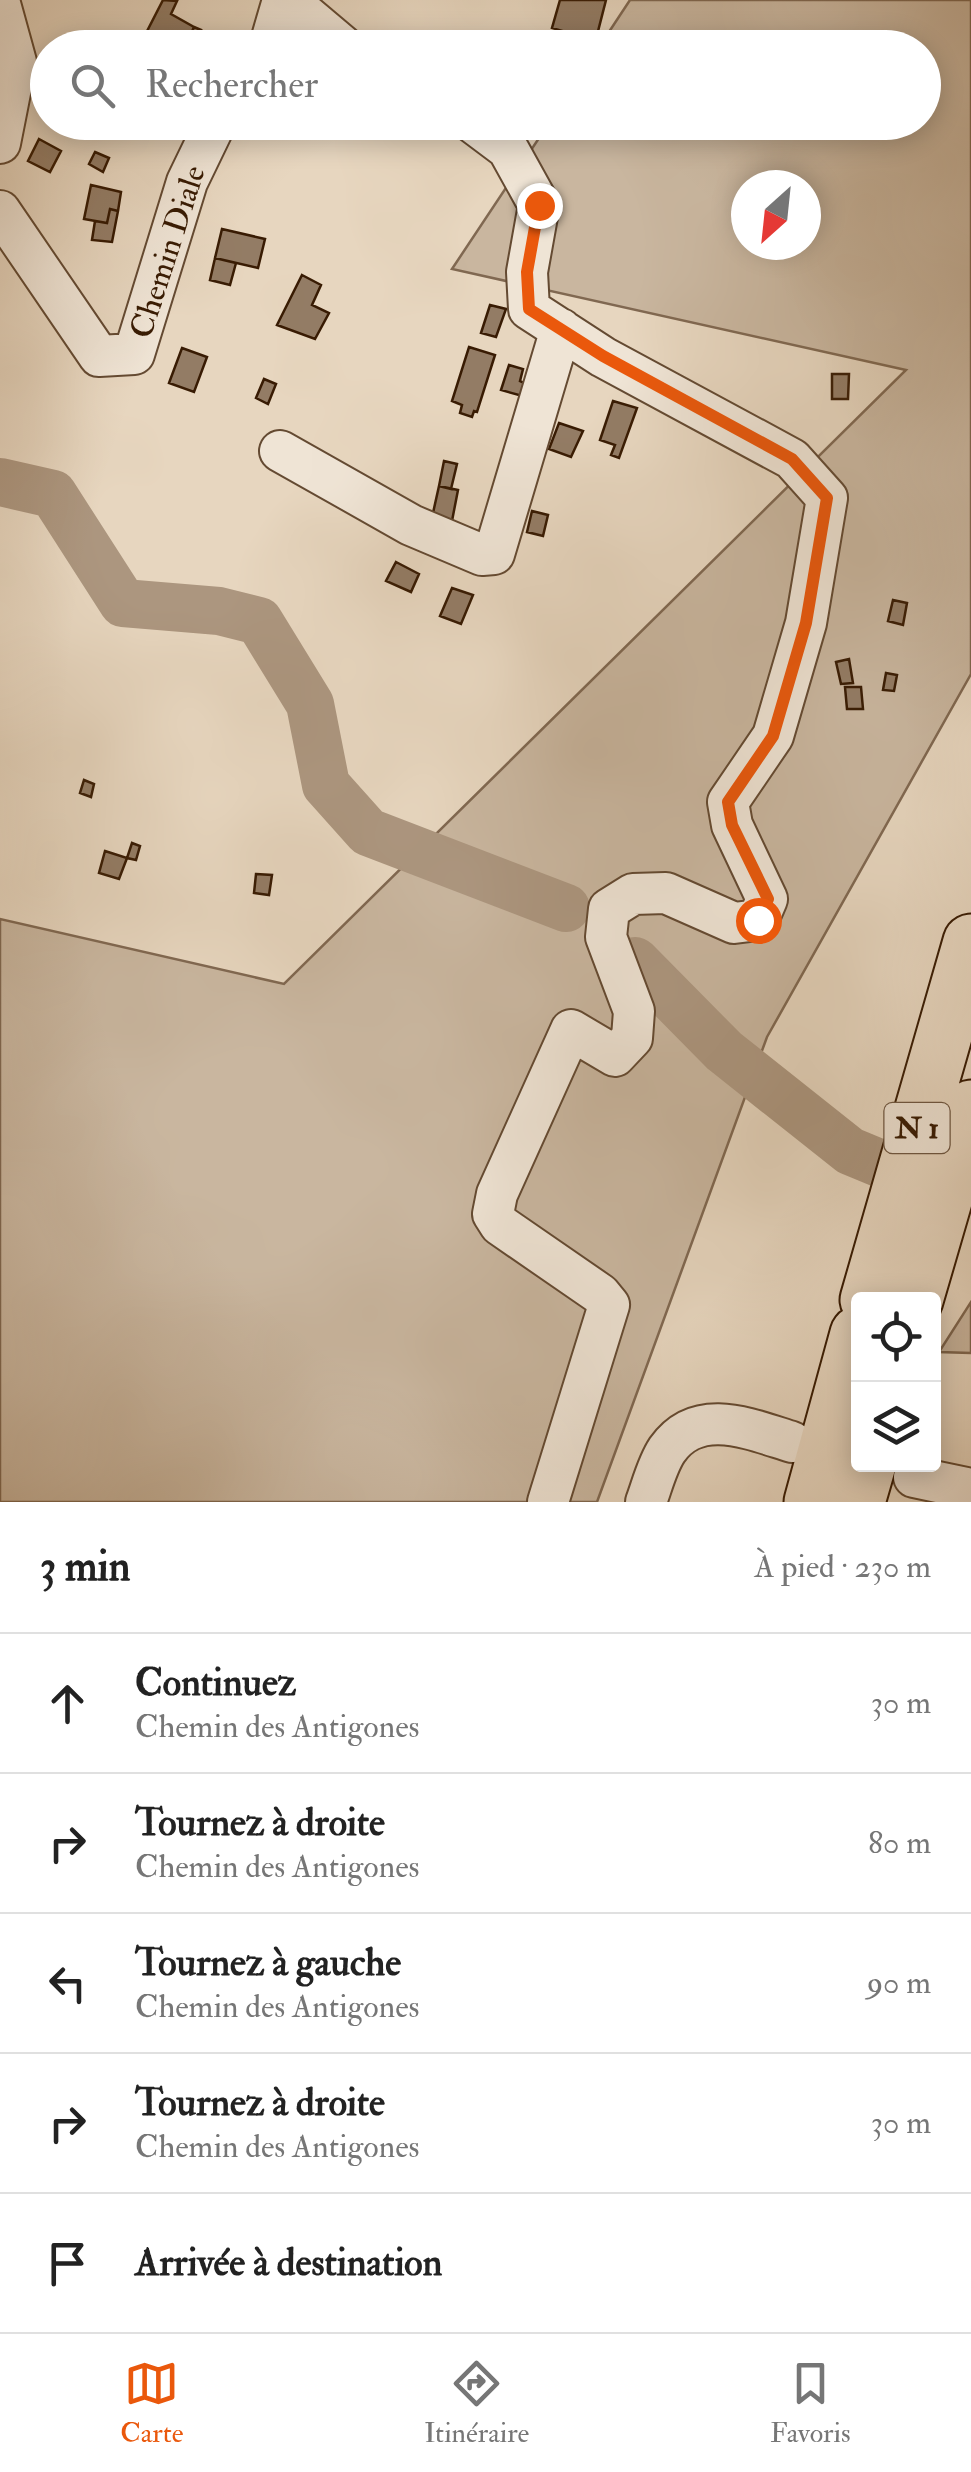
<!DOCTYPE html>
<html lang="fr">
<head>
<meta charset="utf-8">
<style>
  :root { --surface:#fff; --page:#f6f6f6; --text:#222; --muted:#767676; --line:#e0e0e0; --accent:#ea580c }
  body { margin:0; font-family:"IM FELL Double Pica",serif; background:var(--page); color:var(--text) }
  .controls { position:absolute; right:30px; bottom:30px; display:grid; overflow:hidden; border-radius:10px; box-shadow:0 5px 25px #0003 }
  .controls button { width:90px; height:90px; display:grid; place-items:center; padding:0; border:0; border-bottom:2px solid var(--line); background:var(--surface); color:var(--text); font:50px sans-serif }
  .compass { position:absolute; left:731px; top:170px; width:90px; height:90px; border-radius:50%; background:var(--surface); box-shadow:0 5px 25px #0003; rotate:207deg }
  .stop { position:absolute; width:30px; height:30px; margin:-22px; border:8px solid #ea580c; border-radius:50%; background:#fff }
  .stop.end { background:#ea580c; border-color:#fff; box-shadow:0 2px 10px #0008 }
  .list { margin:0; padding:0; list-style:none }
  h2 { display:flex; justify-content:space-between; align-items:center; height:130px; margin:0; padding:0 40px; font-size:42px }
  h2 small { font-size:32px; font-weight:400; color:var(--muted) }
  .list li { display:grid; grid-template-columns:65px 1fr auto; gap:30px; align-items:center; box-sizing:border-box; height:140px; padding:0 40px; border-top:2px solid var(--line) }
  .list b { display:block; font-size:38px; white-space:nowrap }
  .list p { margin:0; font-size:32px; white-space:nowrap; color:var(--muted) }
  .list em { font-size:32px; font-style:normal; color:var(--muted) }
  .icon { flex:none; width:55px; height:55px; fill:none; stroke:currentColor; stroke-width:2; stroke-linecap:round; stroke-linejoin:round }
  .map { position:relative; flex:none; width:971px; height:1502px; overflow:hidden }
  .search { position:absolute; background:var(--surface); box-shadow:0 5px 25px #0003; left:30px; right:30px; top:30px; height:110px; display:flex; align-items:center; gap:25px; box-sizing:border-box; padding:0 35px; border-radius:55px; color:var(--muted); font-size:38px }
  .sheet { height:830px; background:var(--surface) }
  nav { display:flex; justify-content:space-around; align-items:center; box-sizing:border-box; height:140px; border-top:2px solid var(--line); background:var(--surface); font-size:28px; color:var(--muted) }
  nav a { display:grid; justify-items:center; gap:5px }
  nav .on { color:var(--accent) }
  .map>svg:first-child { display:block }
  .green { fill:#c9b69f; stroke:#806851; stroke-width:2.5; fill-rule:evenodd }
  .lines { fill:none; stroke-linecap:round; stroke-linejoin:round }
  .river { stroke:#ac967f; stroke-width:48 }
  .building { fill:#937c65; stroke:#381b03; stroke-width:2.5 }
  .minor-casing { stroke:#644a32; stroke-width:44 }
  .highway-casing { stroke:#381b03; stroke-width:59 }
  .minor { stroke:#efe4d5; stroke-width:40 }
  .highway { stroke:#e7d6bf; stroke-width:55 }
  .route { stroke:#ea580c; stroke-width:12 }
  .labels { text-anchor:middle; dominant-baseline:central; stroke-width:10; stroke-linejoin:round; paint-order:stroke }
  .shield { fill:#efe4d5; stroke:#6f5742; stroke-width:2.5 }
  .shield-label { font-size:30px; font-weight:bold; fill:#381b03 }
  .street-label { font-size:32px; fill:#381b03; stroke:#efe4d5 }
</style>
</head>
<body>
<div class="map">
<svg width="971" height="1502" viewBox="0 0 971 1502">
  <rect width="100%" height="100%" fill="#e7d6bf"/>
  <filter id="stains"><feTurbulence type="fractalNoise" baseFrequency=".002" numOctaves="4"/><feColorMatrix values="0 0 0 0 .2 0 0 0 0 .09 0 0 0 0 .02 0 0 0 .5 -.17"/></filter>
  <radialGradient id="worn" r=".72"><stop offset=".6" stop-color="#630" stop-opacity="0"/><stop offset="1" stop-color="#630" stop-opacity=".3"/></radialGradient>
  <path class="green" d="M630 0H971V674L767 1037 597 1502H0V919L284 984 906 370 452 269 549 123 924 122V48L599 47ZM746 185H806V245H746Z
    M971 1302V1353L939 1352Z"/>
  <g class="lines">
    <path class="river" d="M0 482 53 494 123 603 219 611 259 621 310 704 326 785 368 832 566 908
      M635 961 724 1051 850 1151 937 1187"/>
  </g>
  <path class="building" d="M163 0 177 1 171 14 194 27 185 48H158L143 39Z
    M560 0H606L596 39 584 37 582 48H562L566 32 552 28Z
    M194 27 201 30 192 48H185Z
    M70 122H110L107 128 96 123 91 133Z
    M39 139 61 151 50 172 28 161Z
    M95 152 109 158 103 172 89 164Z
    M91 185 121 192 118 211 110 209 107 223 84 219Z
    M110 209 118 211 112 242 92 240 95 221 107 223Z
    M222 229 265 239 258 268 215 258Z
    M215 258 236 263 230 285 210 280Z
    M302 275 321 285 312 305 329 313 315 339 277 325Z
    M490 305 506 309 496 337 481 333Z
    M469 347 495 355 477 412 474 411 472 417 460 413 462 405 452 401Z
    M182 348 207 357 194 392 169 383Z
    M509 365 523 369 520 381 528 385 526 397 501 390Z
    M832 374H849L848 399H832Z
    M264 379 276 384 268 404 256 398Z
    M613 401 637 408 619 458 611 455 615 445 600 440Z
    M559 423 583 431 571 457 549 449Z
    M444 461 457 464 451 489 439 486Z
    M439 486 458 490 451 526 431 522Z
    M532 511 548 515 543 536 527 532Z
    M396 562 419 574 411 592 386 581Z
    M452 588 473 595 461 624 440 616Z
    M893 600 907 603 903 625 888 621Z
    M849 659 853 683 841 684 836 662Z
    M886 673 897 675 894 691 883 690Z
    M845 687H861L863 709H847Z
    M84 780 94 784 91 797 80 793Z
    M132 843 140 846 136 860 127 858Z
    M105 851 127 858 119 879 99 873Z
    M256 874 272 875 269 895 254 893Z"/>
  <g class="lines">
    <defs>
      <path id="minor" d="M288 0 345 48
        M0 4 16 62 0 143
        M269 48 283 0
        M472 122 508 149 539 205 527 272 529 309 603 357 792 459 827 498 806 623 773 736 728 802 732 825 767 899 758 920 734 923 666 893 633 894 609 909 606 937 634 1011 632 1038 615 1056 571 1030 497 1194 493 1214 500 1225 600 1294 609 1305 548 1502
        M0 211 99 356 134 354 187 182 216 122
        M280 451 411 525 482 555 494 554 561 329
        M914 1477 971 1489
        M646 1502C652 1486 657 1465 667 1450 698 1406 750 1429 792 1442"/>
      <path id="highway" d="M868 1300 971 942
        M915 1300 971 1108
        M812 1502 858 1334
        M857 1502 868 1464"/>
    </defs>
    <use href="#minor" class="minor-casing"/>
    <use href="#highway" class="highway-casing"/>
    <use href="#minor" class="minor"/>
    <use href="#highway" class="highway"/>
  </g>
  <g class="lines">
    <path class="route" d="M539 205 527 272 529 309 603 356 792 459 827 498 806 623 773 736 728 802 732 825 768 899 758 920"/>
  </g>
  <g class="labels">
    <rect class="shield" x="884.5" y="1103" width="65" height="50" rx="8"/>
    <g class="shield-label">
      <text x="917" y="1128">N 1</text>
    </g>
    <g class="street-label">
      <text transform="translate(168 252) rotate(-72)">Chemin Diale</text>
    </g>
  </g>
  <rect width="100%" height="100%" filter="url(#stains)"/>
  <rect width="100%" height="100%" fill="url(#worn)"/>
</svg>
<div class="controls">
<button><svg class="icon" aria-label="locate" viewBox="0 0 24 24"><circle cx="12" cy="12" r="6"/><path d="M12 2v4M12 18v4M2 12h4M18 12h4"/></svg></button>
<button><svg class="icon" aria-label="layers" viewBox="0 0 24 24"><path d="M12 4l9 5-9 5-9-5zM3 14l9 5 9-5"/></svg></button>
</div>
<svg class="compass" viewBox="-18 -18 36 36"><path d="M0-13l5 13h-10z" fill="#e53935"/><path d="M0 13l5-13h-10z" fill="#767676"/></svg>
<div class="stop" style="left:758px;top:920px"></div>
<div class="stop end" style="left:539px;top:205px"></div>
<div class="search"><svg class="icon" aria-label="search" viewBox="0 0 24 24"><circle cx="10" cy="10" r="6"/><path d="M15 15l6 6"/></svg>Rechercher</div>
</div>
<section class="sheet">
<h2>3 min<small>À pied · 230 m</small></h2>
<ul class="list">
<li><svg class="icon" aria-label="ahead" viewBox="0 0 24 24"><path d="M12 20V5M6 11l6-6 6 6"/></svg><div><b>Continuez</b><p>Chemin des Antigones</p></div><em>30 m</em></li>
<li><svg class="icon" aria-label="right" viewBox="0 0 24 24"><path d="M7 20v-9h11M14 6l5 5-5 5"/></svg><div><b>Tournez à droite</b><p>Chemin des Antigones</p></div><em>80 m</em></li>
<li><svg class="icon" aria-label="left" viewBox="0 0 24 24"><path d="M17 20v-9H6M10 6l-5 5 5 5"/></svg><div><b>Tournez à gauche</b><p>Chemin des Antigones</p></div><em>90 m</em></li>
<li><svg class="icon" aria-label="right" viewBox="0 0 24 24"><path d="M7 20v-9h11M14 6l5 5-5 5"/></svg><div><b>Tournez à droite</b><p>Chemin des Antigones</p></div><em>30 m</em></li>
<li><svg class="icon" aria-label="arrive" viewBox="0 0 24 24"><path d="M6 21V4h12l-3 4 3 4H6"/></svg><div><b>Arrivée à destination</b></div></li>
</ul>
</section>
<nav>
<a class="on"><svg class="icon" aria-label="map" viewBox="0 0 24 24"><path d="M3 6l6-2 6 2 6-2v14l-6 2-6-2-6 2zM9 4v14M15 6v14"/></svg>Carte</a>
<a><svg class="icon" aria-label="directions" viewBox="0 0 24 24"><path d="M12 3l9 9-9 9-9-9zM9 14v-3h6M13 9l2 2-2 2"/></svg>Itinéraire</a>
<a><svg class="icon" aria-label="saved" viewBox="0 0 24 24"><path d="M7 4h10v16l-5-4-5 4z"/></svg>Favoris</a>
</nav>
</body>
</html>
